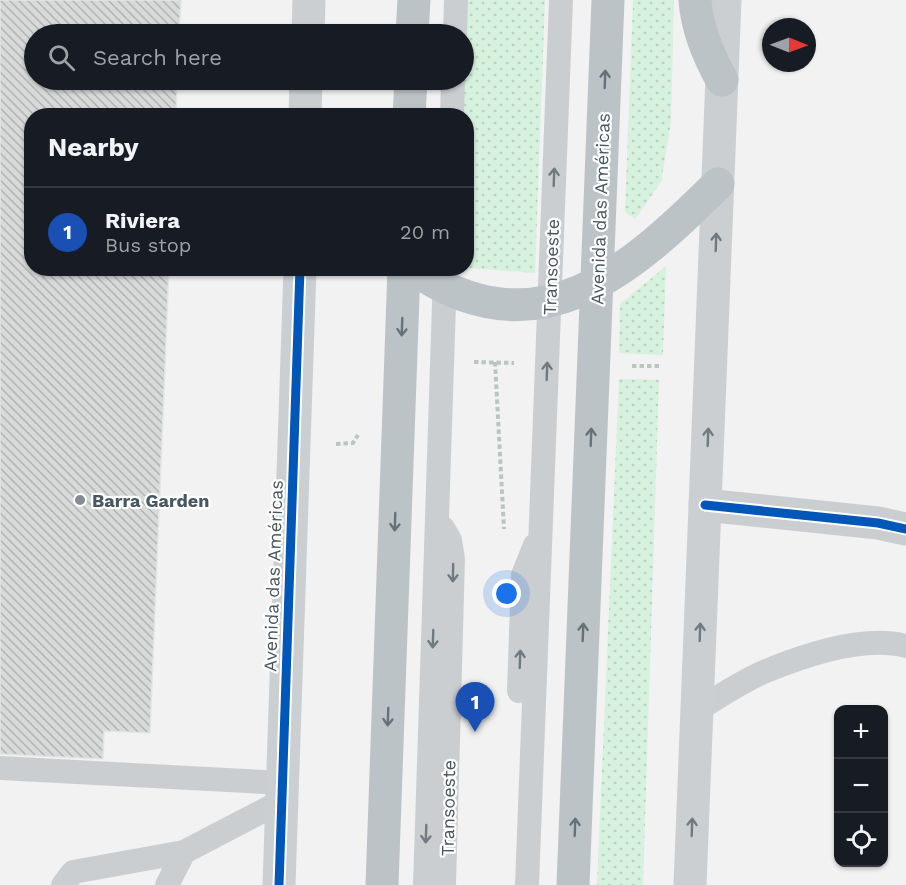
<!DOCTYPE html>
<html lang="en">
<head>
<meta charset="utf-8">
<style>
  :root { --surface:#171b24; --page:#242831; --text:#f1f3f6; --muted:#9ea1a6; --line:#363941; --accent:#0f766e }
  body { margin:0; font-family:"Work Sans",sans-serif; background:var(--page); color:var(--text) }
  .controls { position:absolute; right:18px; bottom:18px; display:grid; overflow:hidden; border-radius:12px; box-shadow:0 2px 4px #0004 }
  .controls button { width:54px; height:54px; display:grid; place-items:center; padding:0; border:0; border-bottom:2px solid var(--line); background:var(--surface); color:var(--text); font:30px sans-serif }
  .compass { position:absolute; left:762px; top:18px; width:54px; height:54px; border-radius:50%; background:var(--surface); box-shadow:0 2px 4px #0004; rotate:91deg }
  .you { position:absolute; left:507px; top:594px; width:21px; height:21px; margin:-15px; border:4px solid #fff; border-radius:50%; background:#1a73e8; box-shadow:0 0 0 9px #1a73e833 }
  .badge { display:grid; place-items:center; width:39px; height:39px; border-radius:50%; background:var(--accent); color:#fff; font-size:20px; font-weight:700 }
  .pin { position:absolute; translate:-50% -50px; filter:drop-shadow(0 2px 3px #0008) }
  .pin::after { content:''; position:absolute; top:32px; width:21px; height:18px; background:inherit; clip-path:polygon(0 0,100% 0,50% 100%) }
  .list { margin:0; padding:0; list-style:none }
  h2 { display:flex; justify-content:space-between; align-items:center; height:78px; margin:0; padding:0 24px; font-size:26px }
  h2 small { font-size:20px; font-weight:400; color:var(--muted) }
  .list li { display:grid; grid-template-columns:39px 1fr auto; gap:18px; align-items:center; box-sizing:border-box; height:90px; padding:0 24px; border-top:2px solid var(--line) }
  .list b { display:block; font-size:22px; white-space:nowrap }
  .list p { margin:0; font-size:20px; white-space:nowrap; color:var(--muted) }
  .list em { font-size:20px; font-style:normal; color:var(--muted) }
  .icon { flex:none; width:33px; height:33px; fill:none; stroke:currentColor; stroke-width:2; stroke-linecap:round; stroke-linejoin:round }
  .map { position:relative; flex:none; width:906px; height:885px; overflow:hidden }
  .search { position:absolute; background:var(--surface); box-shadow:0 2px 4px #0004; left:24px; top:24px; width:450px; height:66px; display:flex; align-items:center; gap:15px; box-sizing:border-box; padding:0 21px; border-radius:33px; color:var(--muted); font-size:22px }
  .panel { position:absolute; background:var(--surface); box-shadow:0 2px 4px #0004; left:24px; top:108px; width:450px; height:168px; border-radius:24px }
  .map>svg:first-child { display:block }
  .grass { fill:url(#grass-dots) }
  .building { fill:url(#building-back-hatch); stroke:#e3e4e5; stroke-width:1.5 }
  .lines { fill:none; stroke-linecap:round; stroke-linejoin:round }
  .path { stroke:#b9c6c0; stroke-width:4; stroke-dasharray:4.5 3; stroke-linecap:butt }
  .lane { stroke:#cbced0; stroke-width:24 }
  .street { stroke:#cbced0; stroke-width:33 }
  .secondary { stroke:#cbcfd2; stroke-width:33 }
  .highway { stroke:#bcc3c7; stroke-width:33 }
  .cycleway-casing { stroke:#fff; stroke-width:13 }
  .cycleway { stroke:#0057b8; stroke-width:9 }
  .oneway { stroke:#657279 }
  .oneway2 { stroke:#6f7b81 }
  .oneway3 { stroke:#6f7b82 }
  .poi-dot { fill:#848d92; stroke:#fff; stroke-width:2 }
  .labels { text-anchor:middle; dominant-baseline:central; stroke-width:4.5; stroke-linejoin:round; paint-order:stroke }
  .street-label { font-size:18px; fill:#48575f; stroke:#fff }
  .poi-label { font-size:18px; font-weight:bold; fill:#48575f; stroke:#fff; text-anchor:start }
</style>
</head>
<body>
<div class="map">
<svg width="906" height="885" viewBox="0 0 906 885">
  <defs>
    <pattern id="grass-dots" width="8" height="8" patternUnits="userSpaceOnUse" patternTransform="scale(1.5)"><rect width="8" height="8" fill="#d6f1dd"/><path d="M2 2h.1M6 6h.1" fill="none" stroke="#b9d1c0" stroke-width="1.8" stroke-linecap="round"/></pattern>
    <pattern id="building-back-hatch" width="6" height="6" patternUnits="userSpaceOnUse" patternTransform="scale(1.5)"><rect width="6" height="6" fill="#d8dada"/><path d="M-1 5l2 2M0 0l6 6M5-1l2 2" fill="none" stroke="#b1b4b4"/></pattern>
  </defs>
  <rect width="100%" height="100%" fill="#f2f2f2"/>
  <path class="grass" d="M464 0H545L535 273 467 268 466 116H460L464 80Z
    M633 0H674L671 122 661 182 635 219 625 212Z
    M666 266 663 355 619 353 620 304Z
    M619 379 659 380 643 885H597Z"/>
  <path class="building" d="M0 0H181L179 34H34V80H177L176 116H32V268H169L150 733 104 731 103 759 0 754Z"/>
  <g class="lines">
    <path class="path" d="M474 362 514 363
      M495 362 504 529
      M632 366H660
      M336 444 353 443 358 435"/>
    <path class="lane" d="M455 34 456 0
      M452 116 453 80
      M443 528 450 540 453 559 444 885
      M519 691 523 575 535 545
      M697 710C719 697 742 681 766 671 805 655 865 635 906 646
      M0 768 283 783
      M63 885 73 872 184 852
      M167 885 184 852 282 801
      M425 885 445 273
      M527 885 561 0"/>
    <path class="street" d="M705 505 878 523 906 529"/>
    <path class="secondary" d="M308 34 309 0
      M305 116 306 80
      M279 885 300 268
      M690 885 725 0"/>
    <path class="highway" d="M695 0C697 29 708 55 722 80
      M412 34 414 0
      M409 116 411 80
      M412 268C537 355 629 272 718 184
      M382 885 404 268
      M573 885 608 0"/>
    <defs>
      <path id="cycleway" d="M705 505 878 523 906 529
        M279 885 300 268"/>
    </defs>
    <use href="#cycleway" class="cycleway-casing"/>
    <use href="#cycleway" class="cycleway"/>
  </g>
  <defs><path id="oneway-shaft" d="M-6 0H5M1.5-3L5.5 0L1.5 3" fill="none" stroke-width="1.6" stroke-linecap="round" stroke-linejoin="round" transform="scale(1.5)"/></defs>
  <g class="oneway">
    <use href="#oneway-shaft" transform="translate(605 79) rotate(-88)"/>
    <use href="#oneway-shaft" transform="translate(402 327) rotate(92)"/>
    <use href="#oneway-shaft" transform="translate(591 437) rotate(-88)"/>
    <use href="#oneway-shaft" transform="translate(395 522) rotate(92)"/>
    <use href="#oneway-shaft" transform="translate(583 632) rotate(-88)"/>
    <use href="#oneway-shaft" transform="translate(388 717) rotate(92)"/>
    <use href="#oneway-shaft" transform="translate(575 827) rotate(-88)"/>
  </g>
  <g class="oneway2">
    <use href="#oneway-shaft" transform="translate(554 177) rotate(-88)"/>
    <use href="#oneway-shaft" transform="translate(547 371) rotate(-88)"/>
    <use href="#oneway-shaft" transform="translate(453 573) rotate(91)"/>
    <use href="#oneway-shaft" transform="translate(433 639) rotate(92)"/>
    <use href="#oneway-shaft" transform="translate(520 659) rotate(-88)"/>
    <use href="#oneway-shaft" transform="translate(426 834) rotate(92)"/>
  </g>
  <g class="oneway3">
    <use href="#oneway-shaft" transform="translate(716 242) rotate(-88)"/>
    <use href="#oneway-shaft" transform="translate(708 437) rotate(-88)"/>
    <use href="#oneway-shaft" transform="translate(700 632) rotate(-88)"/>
    <use href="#oneway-shaft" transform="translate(692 827) rotate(-88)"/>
  </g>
  <circle class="poi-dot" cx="80" cy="500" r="6"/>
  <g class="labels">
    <g class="street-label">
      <text transform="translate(600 209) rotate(-88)">Avenida das Américas</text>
      <text transform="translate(551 267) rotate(-88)">Transoeste</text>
      <text transform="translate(273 576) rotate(-88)">Avenida das Américas</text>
      <text transform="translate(448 808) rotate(-89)">Transoeste</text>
    </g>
    <g class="poi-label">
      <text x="92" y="500">Barra Garden</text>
    </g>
  </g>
</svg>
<div class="controls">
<button>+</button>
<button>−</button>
<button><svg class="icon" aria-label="locate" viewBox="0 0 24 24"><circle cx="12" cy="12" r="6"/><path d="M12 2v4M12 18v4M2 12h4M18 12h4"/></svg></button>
</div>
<svg class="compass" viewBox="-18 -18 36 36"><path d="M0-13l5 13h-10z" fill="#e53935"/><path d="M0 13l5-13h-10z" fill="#9ea1a6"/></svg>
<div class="you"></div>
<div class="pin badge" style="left:475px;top:732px;background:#1a4fb4">1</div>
<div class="search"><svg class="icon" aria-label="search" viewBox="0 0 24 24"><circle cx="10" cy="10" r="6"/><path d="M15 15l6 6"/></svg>Search here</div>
<section class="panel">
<h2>Nearby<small></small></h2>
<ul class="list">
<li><span class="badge" style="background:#1a4fb4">1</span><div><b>Riviera</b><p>Bus stop</p></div><em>20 m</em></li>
</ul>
</section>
</div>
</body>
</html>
